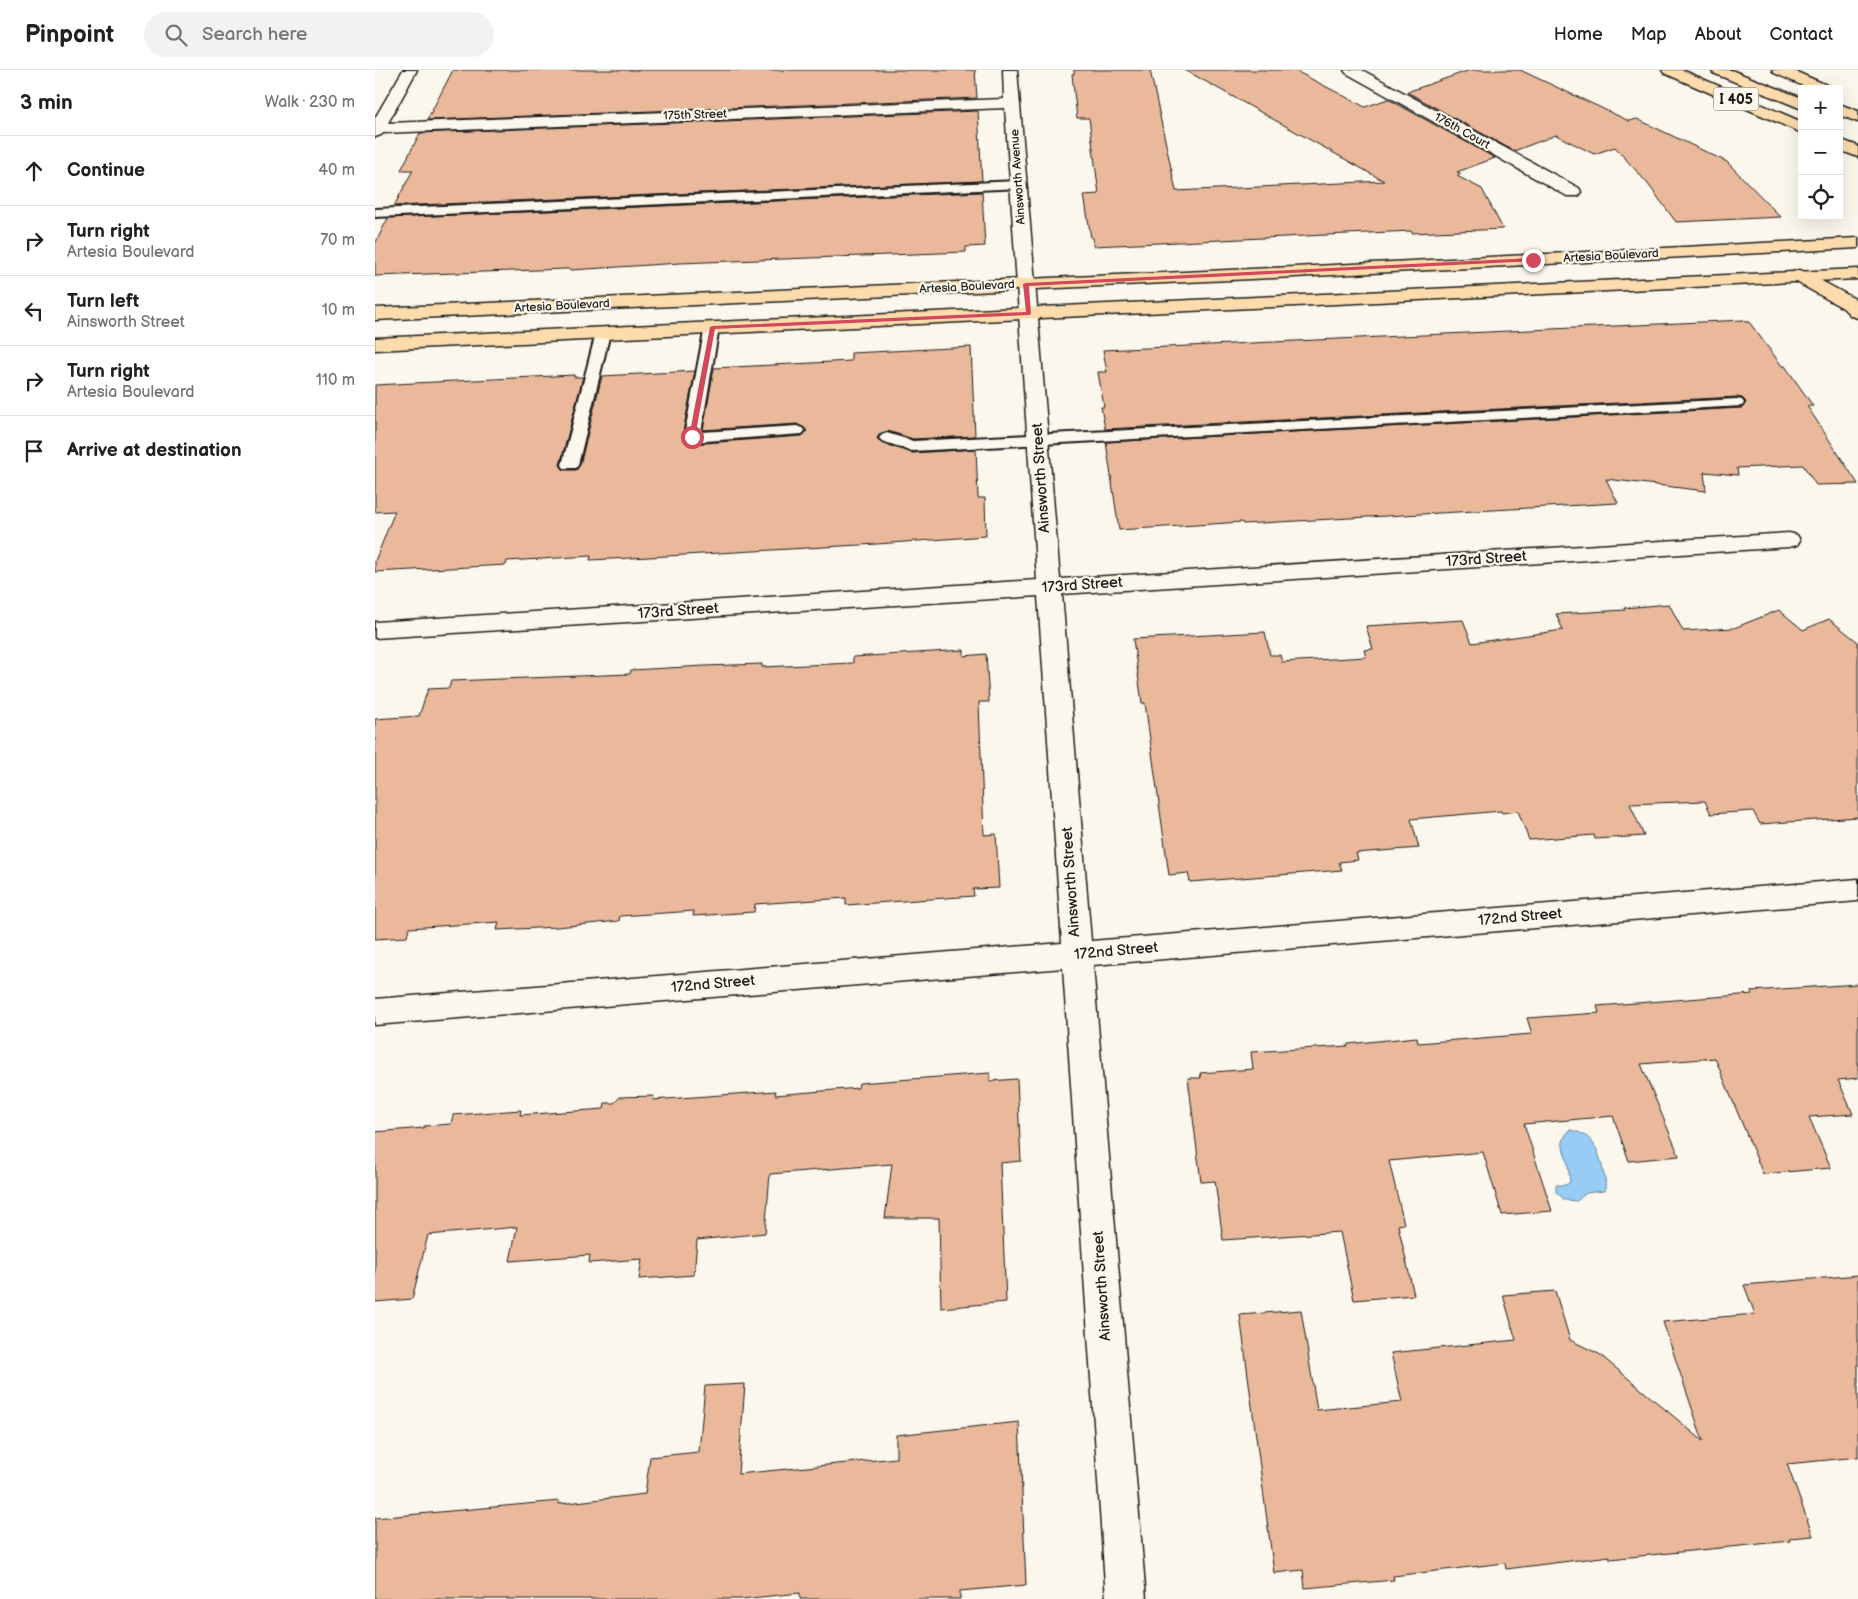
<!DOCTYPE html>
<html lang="en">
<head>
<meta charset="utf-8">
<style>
  :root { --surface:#fff; --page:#f2f2f2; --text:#202124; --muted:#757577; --line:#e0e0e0 }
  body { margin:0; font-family:"Balsamiq Sans",sans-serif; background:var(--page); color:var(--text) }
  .controls { position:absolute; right:15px; top:15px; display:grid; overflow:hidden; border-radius:0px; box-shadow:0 5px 20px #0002 }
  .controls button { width:45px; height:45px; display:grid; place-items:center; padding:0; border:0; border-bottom:1px solid var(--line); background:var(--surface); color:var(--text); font:25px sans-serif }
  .stop { position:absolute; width:15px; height:15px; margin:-11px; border:4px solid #d1495b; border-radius:50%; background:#fff }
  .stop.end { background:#d1495b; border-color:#fff; box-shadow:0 1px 5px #0008 }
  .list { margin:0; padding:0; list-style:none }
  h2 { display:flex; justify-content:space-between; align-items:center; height:65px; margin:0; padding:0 20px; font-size:21px }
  h2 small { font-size:16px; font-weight:400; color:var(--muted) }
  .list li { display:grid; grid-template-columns:32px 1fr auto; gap:15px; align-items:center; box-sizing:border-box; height:70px; padding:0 20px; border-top:1px solid var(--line) }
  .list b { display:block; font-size:19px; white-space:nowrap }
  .list p { margin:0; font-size:16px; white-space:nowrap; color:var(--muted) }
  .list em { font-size:16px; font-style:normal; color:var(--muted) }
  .icon { flex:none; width:28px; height:28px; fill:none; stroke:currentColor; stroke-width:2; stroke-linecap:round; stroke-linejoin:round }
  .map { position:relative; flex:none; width:1483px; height:1529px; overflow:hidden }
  header { display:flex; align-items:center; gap:30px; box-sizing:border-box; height:70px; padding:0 25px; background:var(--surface); border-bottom:1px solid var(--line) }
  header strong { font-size:24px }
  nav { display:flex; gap:28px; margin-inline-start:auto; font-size:18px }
  .search { width:350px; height:45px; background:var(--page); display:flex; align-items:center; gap:12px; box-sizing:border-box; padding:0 18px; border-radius:28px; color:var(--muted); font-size:19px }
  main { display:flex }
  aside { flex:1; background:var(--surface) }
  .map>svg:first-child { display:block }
  .water { fill:#97ccf5; stroke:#66869e }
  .building { fill:#eab99b; stroke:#1c1c1c }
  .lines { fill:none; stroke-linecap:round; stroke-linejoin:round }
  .lane-casing { stroke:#1c1c1c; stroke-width:4 }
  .street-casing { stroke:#1c1c1c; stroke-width:3 }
  .primary-casing { stroke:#1c1c1c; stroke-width:3 }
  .highway-casing { stroke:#1c1c1c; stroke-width:3 }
  .lane { fill:#fbf7ec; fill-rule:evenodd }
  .street { fill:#fbf7ec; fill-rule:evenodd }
  .primary { fill:#fcdcac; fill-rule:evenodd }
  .highway { fill:#fcdcac; fill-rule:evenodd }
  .route { fill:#d1495b }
  .labels { text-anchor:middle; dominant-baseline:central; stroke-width:4.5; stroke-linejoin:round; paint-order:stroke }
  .far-street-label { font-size:12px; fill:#1c1c1c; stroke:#fbf7ec }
  .shield { fill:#fbf7ec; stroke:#5f5e5a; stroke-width:1 }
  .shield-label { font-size:14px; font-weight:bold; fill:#1c1c1c }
  .street-label { font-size:15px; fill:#1c1c1c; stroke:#fbf7ec }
</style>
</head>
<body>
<header>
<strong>Pinpoint</strong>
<div class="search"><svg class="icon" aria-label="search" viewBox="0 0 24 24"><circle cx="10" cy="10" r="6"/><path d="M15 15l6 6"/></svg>Search here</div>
<nav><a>Home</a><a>Map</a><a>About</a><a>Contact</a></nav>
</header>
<main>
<aside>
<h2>3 min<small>Walk · 230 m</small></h2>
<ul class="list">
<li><svg class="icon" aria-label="ahead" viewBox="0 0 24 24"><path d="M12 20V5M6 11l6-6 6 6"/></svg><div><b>Continue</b></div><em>40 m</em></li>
<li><svg class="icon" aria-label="right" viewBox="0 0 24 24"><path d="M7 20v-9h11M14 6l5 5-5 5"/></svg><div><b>Turn right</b><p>Artesia Boulevard</p></div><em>70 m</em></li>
<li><svg class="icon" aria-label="left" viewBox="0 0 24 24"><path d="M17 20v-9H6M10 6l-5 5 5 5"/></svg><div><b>Turn left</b><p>Ainsworth Street</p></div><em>10 m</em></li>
<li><svg class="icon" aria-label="right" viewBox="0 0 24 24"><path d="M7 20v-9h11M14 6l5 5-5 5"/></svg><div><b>Turn right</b><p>Artesia Boulevard</p></div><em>110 m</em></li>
<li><svg class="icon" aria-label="arrive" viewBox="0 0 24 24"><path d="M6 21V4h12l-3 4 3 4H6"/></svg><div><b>Arrive at destination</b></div></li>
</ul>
</aside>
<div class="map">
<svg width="1483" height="1529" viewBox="0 0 1483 1529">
  <rect width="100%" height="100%" fill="#fbf7ec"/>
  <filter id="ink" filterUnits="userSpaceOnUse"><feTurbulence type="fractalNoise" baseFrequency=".02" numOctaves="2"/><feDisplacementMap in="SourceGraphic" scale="10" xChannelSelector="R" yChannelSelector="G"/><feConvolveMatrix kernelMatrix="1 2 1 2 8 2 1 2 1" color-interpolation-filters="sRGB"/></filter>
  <g filter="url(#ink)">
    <path class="water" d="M1195 1060C1218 1064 1224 1080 1228 1101 1230 1108 1232 1114 1229 1121L1211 1123 1202 1131 1190 1130 1181 1122V1115H1191L1195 1112C1194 1106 1194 1100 1193 1095 1190 1080 1182 1073 1195 1060Z"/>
    <path class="building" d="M78 0H600L602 28 52 50Z
      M699 0H775L801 121 1009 111 810 0H919L990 37 1013 29 1120 88 1082 102 1086 104 1082 106 1107 119 1128 159 1037 163 1036 161 719 176 718 168H716L709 125 724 124 714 48H702L697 4H699Z
      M1095 0H1145L1254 51 1262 49 1352 92 1406 147 1301 152 1273 114 1240 77 1219 84 1181 65 1139 81 1032 22Z
      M603 41 607 111 19 136 38 100H26L45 63Z
      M607 122 610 176 591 177V182L305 193 196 200V199H190L0 206V174L13 148Z
      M1369 250 1370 252H1374L1407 296H1410L1438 336H1432L1483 414 1441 415 1428 395 1362 398 1363 405 1329 402 1331 421 1231 409 1243 433 868 454 867 452 744 460 731 372 1367 338 1371 332 1367 328 1362 327 730 359 726 337H729L723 302H732L728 280Z
      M596 277 600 366 538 369 513 361 506 363 502 368 506 373 537 383 601 379 603 428H610L611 466 502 474 256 488 215 490 216 486 132 491 131 495 0 502V491L20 441 0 442V315L199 305V307H208L185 395 189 400H201L205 395 227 306 320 301 307 367 311 371 316 374 427 366 431 360 422 354 328 360 339 298 476 291V283Z
      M1294 534 1308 561 1359 558 1404 540 1428 560 1454 549 1483 572V747L1385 754 1378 741 1336 744 1330 731 1255 734 1269 766 1220 769 1219 765 1154 770 1143 741 1127 743 1126 741 1036 749 1044 778 981 783 983 790 964 792 967 800 815 812 813 803 794 805 770 633H767L758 569 890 562 895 585H905L907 592 991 587 989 580 998 579 991 556 1088 550 1097 573 1188 560 1181 544 1250 540 1249 538Z
      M589 580V586L611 584 614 632H604L609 765 621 764 624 818 598 819 599 826 471 835V828L380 834 379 842 318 846 319 841 245 846 244 851 182 857 122 860 124 852 34 858 32 867 0 869V649L44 646 53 619 74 618 76 611 255 604 256 600 330 596 387 594V597L478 593V587Z
      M1483 914V1008L1463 1010 1478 1044 1434 1047 1456 1098 1388 1104 1340 988 1266 994 1304 1086 1254 1091 1238 1046 1149 1054 1177 1141 1127 1145 1108 1082 1014 1091 1029 1154 1023 1155 1039 1225 979 1230 965 1162 848 1170 840 1111 826 1112 813 1008H826L825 1003 878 999 876 982 973 976V974L1042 967 1043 973 1157 964 1152 948 1224 943 1222 936 1378 924 1376 921Z
      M615 1003V1011L642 1009 646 1091 625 1093 631 1232 566 1238 564 1148H510L517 1094 395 1104 390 1163 322 1170 319 1205 264 1209 267 1189 214 1193 215 1185 135 1191 142 1157 53 1165 37 1229 0 1232V1062L49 1058V1056L76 1054 78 1045 146 1040 145 1045 229 1039 230 1033H239L245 1027 279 1026 278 1030 401 1021 400 1025 483 1018 484 1013Z
      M1483 1205V1387L1412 1394 1438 1466 1415 1468V1471L1235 1489V1486L1131 1499 1130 1493 1018 1506 1019 1510 930 1518 928 1500 899 1503 865 1245 926 1240 942 1340 1027 1332 1016 1283 1141 1270 1128 1225 1180 1221 1195 1270 1224 1284 1328 1371 1288 1252 1380 1244 1369 1215Z
      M370 1314 363 1404 521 1388V1365L644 1352 651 1515 585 1521V1529H425V1523L366 1529H0V1448L184 1431V1434L270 1424 275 1387 324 1382 330 1316Z"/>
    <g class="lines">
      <defs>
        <path id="lane" d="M643 111 649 115 647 118 0 147V139Z
          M337 253 344 257 326 362 422 356 427 358 430 361 427 364 317 372 312 370 309 367 330 257Z
          M228 259 235 263 203 395 201 398H189L187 395 221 263Z
          M1362 329 1367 330 1369 333 1367 336 537 381 507 371 504 368 507 365 512 363 538 371Z"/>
        <path id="street" d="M28 0H42L13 53 629 29 628 0H642L685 509 1414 463 1422 465 1425 470 1422 475 1414 477 687 524 716 871 1483 809V831L718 895 771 1529H731L688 898 0 955V929L687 873 663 526 0 568V552L662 510 630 38 8 63 6 65 0 67V48Z
          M969 0H987L1204 118 1206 122 1204 126H1192L971 3Z"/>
        <path id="primary" d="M1483 168V178L919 207 0 250V238L919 197Z
          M1483 199V209L0 280V268Z"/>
        <path id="highway" d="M1287 0H1307L1427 52V63L1289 3Z
          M1336 0H1356L1427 28V39L1338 3Z
          M1397 0H1417L1454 16 1456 19H1435L1399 3Z
          M1464 34 1483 41V52L1464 45Z
          M1464 69 1483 76V87L1464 80Z
          M1424 200 1430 202 1482 230 1483 248 1476 246 1468 238 1418 210 1415 206 1418 202Z"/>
      </defs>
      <use href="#lane" class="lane-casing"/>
      <use href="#street" class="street-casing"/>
      <use href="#primary" class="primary-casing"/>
      <use href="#highway" class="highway-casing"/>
      <use href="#lane" class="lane"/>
      <use href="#street" class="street"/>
      <use href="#primary" class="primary"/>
      <use href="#highway" class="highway"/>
    </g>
  </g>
  <path class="route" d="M1158 188 1160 191 654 216 656 244 654 245 340 259 320 367 317 369 314 367 335 257 337 256 651 242 648 214 651 213Z"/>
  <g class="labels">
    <g class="far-street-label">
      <text transform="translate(320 45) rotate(-2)">175th Street</text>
      <text transform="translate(1087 61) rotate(29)">176th Court</text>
      <text transform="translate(643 107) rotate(-94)">Ainsworth Avenue</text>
      <text transform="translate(1236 186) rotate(-3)">Artesia Boulevard</text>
      <text transform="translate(592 217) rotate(-3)">Artesia Boulevard</text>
      <text transform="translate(187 236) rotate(-3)">Artesia Boulevard</text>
    </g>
    <rect class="shield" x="1338.5" y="17.5" width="45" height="23" rx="4"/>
    <g class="shield-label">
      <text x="1361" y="29">I 405</text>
    </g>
    <g class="street-label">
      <text transform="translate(666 408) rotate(-94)">Ainsworth Street</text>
      <text transform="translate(1111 489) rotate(-4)">173rd Street</text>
      <text transform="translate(707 515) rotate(-4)">173rd Street</text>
      <text transform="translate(303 541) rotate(-4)">173rd Street</text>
      <text transform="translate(696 812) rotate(-94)">Ainsworth Street</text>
      <text transform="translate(1145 847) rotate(-5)">172nd Street</text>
      <text transform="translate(741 881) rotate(-5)">172nd Street</text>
      <text transform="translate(338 914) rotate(-5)">172nd Street</text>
      <text transform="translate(727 1216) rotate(-94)">Ainsworth Street</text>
    </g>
  </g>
</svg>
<div class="controls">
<button>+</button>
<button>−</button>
<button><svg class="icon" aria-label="locate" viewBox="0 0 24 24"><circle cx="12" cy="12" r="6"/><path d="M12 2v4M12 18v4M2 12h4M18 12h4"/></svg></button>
</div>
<div class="stop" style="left:317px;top:367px"></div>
<div class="stop end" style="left:1158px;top:190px"></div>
</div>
</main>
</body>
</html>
